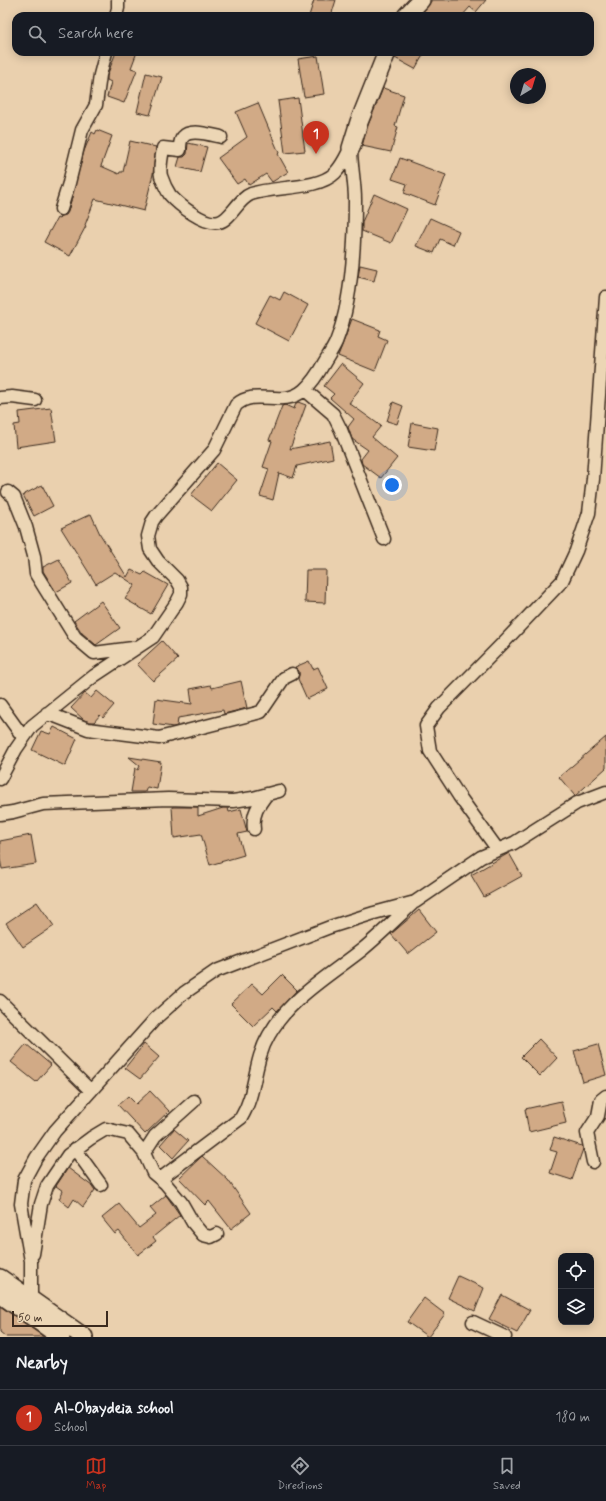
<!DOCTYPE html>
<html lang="en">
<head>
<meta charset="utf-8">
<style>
  :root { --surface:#171b24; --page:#20242c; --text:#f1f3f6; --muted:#9ea1a6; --line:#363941; --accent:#c8321e }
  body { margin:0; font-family:Mynerve,sans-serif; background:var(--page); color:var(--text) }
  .controls { position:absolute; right:12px; bottom:12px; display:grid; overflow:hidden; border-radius:8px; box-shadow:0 2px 10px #0003 }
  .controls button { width:36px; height:36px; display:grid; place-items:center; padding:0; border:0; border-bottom:1px solid var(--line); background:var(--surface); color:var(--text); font:20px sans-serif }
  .compass { position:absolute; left:510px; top:68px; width:36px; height:36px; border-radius:50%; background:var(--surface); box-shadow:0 2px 10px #0003; rotate:38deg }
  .scale { position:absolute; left:12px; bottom:10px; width:96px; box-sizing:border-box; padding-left:4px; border:2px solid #3b2a1e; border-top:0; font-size:11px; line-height:14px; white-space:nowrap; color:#3b2a1e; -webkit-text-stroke:3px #ecd6b5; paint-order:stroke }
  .you { position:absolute; left:392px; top:485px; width:14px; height:14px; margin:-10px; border:3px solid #fff; border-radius:50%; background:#1a73e8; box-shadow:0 0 0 6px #1a73e833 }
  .badge { display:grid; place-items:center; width:26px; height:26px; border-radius:50%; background:var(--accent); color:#fff; font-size:13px; font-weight:700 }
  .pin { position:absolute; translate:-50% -33px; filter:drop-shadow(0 1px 2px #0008) }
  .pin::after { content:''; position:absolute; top:21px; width:14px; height:12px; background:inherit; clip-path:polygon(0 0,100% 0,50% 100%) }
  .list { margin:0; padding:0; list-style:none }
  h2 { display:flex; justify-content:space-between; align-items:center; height:52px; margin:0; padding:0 16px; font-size:17px }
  h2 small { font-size:13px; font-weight:400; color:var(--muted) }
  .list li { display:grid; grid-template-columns:26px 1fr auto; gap:12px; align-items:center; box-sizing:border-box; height:56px; padding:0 16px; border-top:1px solid var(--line) }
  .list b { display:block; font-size:15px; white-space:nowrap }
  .list p { margin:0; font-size:13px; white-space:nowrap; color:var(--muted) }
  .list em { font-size:13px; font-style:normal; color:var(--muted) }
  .icon { flex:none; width:22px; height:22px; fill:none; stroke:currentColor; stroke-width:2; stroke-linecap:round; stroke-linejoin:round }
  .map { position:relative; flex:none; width:606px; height:1337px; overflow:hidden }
  .search { position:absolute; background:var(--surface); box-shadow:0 2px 10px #0003; left:12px; right:12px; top:12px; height:44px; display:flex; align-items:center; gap:10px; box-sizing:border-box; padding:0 14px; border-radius:12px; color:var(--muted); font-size:15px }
  .sheet { height:108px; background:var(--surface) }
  nav { display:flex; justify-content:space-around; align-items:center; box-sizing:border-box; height:56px; border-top:1px solid var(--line); background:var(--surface); font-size:11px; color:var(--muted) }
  nav a { display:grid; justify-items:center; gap:2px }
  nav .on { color:var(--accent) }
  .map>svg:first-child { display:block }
  .building { fill:#d1aa86; stroke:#3b2a1e }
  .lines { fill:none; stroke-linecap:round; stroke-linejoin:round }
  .street-casing { stroke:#3b2a1e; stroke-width:15 }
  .secondary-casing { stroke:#3b2a1e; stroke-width:20 }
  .street { stroke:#ecd6b5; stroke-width:12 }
  .secondary { stroke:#ecd6b5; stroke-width:17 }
</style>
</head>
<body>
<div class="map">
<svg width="606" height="1337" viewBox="0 0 606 1337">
  <rect width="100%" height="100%" fill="#ead0ae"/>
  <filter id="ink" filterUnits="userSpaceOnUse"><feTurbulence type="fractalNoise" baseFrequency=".025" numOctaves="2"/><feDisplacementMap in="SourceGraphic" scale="8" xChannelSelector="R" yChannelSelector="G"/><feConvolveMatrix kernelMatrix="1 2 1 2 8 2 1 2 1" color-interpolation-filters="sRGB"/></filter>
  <g filter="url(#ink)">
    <path class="building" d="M314 0H336L331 16H309Z
      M432 0H486L476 12 470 7 462 16H420Z
      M116 52H137L131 68 137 70 124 103 107 97 111 82 107 80V76Z
      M397 52H425L415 69 395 58Z
      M318 56 324 94 304 97 298 59Z
      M146 73 162 77 150 115 137 112Z
      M383 88 404 95 395 126 398 127 391 152 362 146 368 125Z
      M298 98 305 151 285 153 278 101Z
      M258 103 279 153 278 154 288 172 272 182 266 174 249 185 245 179 237 184 218 158 247 137 236 112Z
      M97 130 112 136 101 166 119 174 120 172H123L130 141 156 147 153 174 144 211 95 199 85 225 86 226 70 256 44 242 57 218 59 219 60 216 66 215 68 212 84 151 92 132 95 134Z
      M188 143 207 147 200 172 177 167 180 157H184L187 154Z
      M400 158 446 175 435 205 404 193 407 184 392 179Z
      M374 194 407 209 391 243 362 231V222Z
      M430 218 459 231 453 245 440 239 434 253 416 246Z
      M360 265 377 269 374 281 358 277Z
      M284 292 308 305 289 341 255 323 270 295 280 300Z
      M352 319 380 330 378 336 387 340 375 371 338 356Z
      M341 364 364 383 349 403 381 426 372 437 397 458 381 478 362 464 361 459 368 450 352 439 348 427 354 419 330 398 334 394 324 386Z
      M298 402 306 405 290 449 330 441 333 458 297 466 293 478 279 473 273 500 260 496 269 469 263 467 272 441 269 440 282 406 285 405 294 409 296 403Z
      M393 402 403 406 397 424 387 421Z
      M51 408 56 441 16 447 14 425 20 424 19 412Z
      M412 423 438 428 434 451 408 447Z
      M217 463 237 480 212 511 191 495Z
      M42 485 53 506 34 516 23 495Z
      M91 514 100 534 127 577 131 570 142 575 145 572 168 585 151 614 125 599 135 585 115 572 96 584 61 528Z
      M59 559 72 583 56 592 43 571V567Z
      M306 570H326L325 603 305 602Z
      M101 601 120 628 96 645 82 633 74 621Z
      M162 641 178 659 153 681 137 664Z
      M309 661 313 669 318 667 328 689 307 699 298 679 299 675V671L295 667Z
      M241 681 247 708 224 714 223 710 178 718 177 726 173 727 153 724 156 699 192 704 190 689 211 685 212 688Z
      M97 691 114 705 103 718 100 715 94 722H90L84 720 71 708 85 693 91 698Z
      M54 727 77 739 65 766 32 750 41 731 50 734Z
      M606 737V768L575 796 559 777Z
      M129 757 161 762 157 789 147 787 145 792H131L135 768 138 770 140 766Z
      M172 807H198V816L223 808H228L229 812 241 809 247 832 238 834 244 855 210 865 201 834 174 838Z
      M31 835 36 864 2 869 0 859V841Z
      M509 853 522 876 484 897 471 875Z
      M37 902 54 926 23 947 6 923Z
      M419 910 436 932 408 954 391 934Z
      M282 975 297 990 277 1011 273 1007 253 1026 231 1004 252 984 263 994Z
      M539 1039 557 1058 540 1076 521 1057Z
      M26 1044 51 1065 36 1082 11 1062Z
      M144 1044 159 1057 140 1079 125 1068Z
      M598 1044 606 1075 583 1082 574 1051Z
      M150 1091 169 1111 145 1134 118 1105 128 1096 136 1104Z
      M561 1101 566 1123 529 1132 525 1109Z
      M174 1129 188 1141 173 1158 160 1145Z
      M554 1137 582 1146 583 1149 572 1180 550 1173 557 1152 550 1150Z
      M202 1156 228 1180 251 1213 231 1229 209 1201 205 1205 179 1178Z
      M68 1168 92 1186 95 1190 83 1207 74 1199 69 1207 59 1199 63 1191 56 1186Z
      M166 1195 180 1215 153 1237 156 1241 138 1255 119 1231 115 1234 102 1218 119 1204 139 1228 156 1215 150 1208Z
      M458 1276 484 1288 475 1311 448 1298Z
      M502 1295 530 1310 517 1333 489 1319Z
      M424 1298 445 1314 428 1337 407 1322Z
      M0 1306 44 1337H6L0 1332Z"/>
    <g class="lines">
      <defs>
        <path id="street" d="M116 16 118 8V0
          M221 137C212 135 190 128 183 137 180 140 180 145 180 150L163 148C162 157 159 168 161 176 163 182 166 189 170 195 179 205 205 226 219 222 231 219 238 199 251 194 274 186 318 190 335 173 342 166 346 157 350 149
          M61 209 69 183 82 130 96 105 100 75 106 52
          M305 390 333 414 341 430 384 539
          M0 398 12 397 35 400
          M8 492 14 497 26 527 34 556 36 574 75 637 94 653 133 648
          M0 705 23 737
          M47 713 88 729 159 738 261 712 284 678 292 674
          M0 779 16 749 32 726 94 676 153 637 177 602 181 594V587L177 580 158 561 150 549 148 536 152 522 156 516 214 450 236 405C256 387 282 409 304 390 312 383 319 372 324 363 328 356 333 349 336 342 352 302 355 243 355 200 355 183 351 166 351 148
          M0 814 13 812 43 804 168 799 233 801 253 798 279 791
          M254 829C252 814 258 806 267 794
          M498 850 459 796 430 751 426 726 439 708 506 640 562 581 576 551 589 513 593 479 606 297
          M0 1001 91 1091
          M75 1149 101 1185
          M144 1153 155 1136 194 1101
          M593 1162 587 1133 598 1116 601 1100 606 1096
          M160 1179 241 1118C257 1092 253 1062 269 1035 290 998 330 975 363 949 380 935 396 919 412 904
          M33 1254 41 1204 47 1186 68 1155 91 1138 106 1129 128 1134 144 1153 153 1173 165 1183 181 1202 193 1223 203 1235 211 1237 217 1234
          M31 1300V1261L21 1204 24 1180 36 1158 55 1131 156 1018 184 993 216 971 330 927 374 913 415 902 481 857 514 843 577 803 606 792
          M473 1322 505 1337"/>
        <path id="secondary" d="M406 16 421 0
          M351 148 359 122 387 52
          M0 1278 84 1337
          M0 1294 61 1337"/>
      </defs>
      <use href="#street" class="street-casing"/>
      <use href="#secondary" class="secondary-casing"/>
      <use href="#street" class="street"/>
      <use href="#secondary" class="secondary"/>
    </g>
  </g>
</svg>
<div class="controls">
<button><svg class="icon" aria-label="locate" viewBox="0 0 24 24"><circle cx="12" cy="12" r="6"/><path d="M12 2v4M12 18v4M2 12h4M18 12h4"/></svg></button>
<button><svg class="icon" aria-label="layers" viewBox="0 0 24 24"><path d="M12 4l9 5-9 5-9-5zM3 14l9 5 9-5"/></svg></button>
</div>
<svg class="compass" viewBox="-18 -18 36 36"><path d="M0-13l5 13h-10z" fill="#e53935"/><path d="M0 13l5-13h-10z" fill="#9ea1a6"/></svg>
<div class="scale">50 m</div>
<div class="you"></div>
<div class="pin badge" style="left:316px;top:154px">1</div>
<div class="search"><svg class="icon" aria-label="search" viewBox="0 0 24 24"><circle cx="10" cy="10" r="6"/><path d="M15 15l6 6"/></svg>Search here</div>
</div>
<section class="sheet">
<h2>Nearby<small></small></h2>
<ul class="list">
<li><span class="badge">1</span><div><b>Al-Obaydeia school</b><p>School</p></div><em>180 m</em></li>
</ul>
</section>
<nav>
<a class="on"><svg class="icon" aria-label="map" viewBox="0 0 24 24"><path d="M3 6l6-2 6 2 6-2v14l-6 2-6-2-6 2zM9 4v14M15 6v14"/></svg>Map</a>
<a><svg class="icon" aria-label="directions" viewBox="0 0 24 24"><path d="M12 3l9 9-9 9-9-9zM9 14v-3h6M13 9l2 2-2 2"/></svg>Directions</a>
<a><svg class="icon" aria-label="saved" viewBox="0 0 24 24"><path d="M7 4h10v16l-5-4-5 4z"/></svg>Saved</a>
</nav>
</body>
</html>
